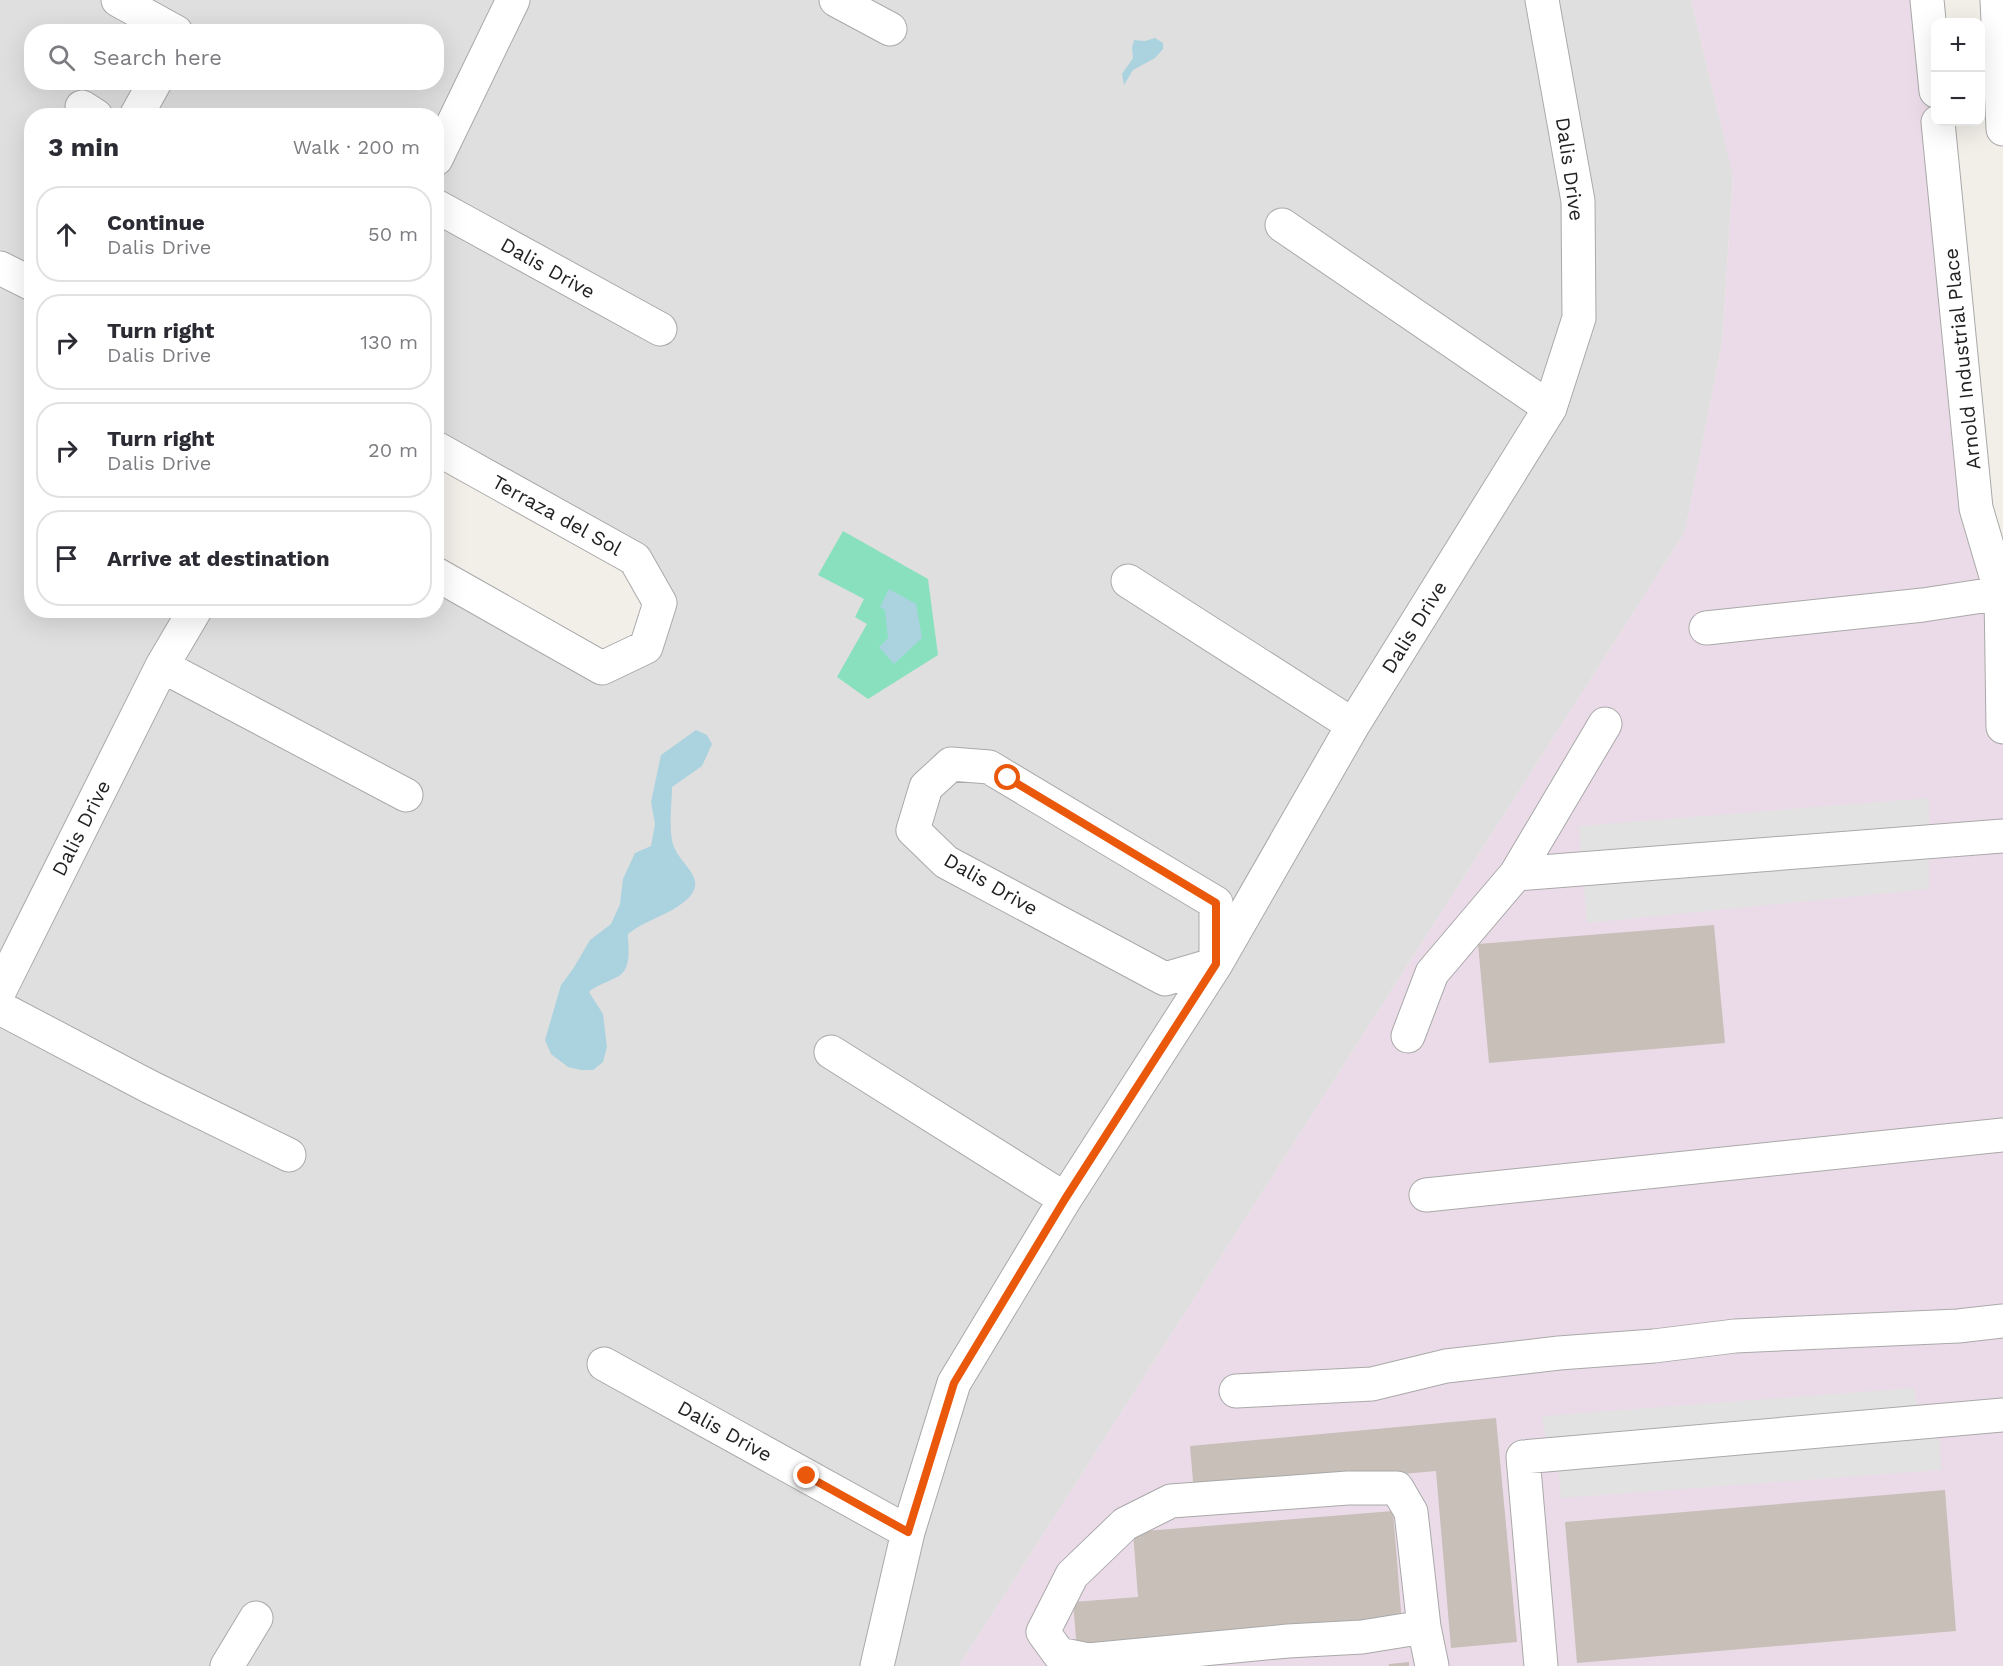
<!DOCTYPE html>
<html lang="en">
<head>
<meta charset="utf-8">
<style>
  :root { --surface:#fff; --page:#f7f7f7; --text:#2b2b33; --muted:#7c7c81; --line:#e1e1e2 }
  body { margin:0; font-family:"Work Sans",sans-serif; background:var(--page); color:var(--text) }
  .controls { position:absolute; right:18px; top:18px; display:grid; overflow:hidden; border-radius:12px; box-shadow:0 6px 24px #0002 }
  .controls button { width:54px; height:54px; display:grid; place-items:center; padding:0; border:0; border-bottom:2px solid var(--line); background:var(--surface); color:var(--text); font:30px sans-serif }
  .stop { position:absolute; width:18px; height:18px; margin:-14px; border:4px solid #ea580c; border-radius:50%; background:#fff }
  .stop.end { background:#ea580c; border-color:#fff; box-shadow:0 2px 6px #0008 }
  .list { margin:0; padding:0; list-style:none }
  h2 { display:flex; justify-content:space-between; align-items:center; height:78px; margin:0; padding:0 24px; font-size:26px }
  h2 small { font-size:20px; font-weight:400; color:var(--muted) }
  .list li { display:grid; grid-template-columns:39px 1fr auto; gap:18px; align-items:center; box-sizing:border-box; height:96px; margin:0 12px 12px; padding:0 12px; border:2px solid var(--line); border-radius:24px }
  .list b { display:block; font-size:22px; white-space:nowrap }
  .list p { margin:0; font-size:20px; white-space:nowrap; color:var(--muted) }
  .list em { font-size:20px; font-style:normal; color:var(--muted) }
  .icon { flex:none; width:33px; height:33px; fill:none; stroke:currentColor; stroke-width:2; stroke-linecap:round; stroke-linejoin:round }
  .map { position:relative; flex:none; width:2003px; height:1666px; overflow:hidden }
  .search { position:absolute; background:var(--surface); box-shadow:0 6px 24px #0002; left:24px; top:24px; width:420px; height:66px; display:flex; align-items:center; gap:15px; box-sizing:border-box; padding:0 21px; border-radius:24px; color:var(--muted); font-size:22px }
  .panel { position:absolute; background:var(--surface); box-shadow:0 6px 24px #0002; left:24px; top:108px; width:420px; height:510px; border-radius:24px }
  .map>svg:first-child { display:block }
  .residential { fill:#e0dfdf; fill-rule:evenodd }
  .industrial { fill:#ebdbe8 }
  .pitch { fill:#88e0be }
  .parking { fill:#e2e2e2 }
  .water { fill:#aad3df }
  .building { fill:#c7bfb8 }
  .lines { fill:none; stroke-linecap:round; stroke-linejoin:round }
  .minor-casing { stroke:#a9a9a9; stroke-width:35 }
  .minor { stroke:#fff; stroke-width:33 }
  .route { stroke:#ea580c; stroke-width:8 }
  .labels { text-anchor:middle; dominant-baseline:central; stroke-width:5; stroke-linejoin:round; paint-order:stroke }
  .street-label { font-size:20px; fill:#222; stroke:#fff }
</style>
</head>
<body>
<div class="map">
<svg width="2003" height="1666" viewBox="0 0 2003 1666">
  <rect width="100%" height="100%" fill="#f2efe9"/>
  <path class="residential" d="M0 0H1691L1733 174 1722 343 1685 532 959 1666H0ZM32 32H436V82H32ZM32 116H436L437 448 634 559 660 603 646 647 602 668 437 574 436 610H32Z"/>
  <path class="industrial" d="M1691 0H1927L2003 727V1666H959L1685 532 1722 343 1733 175Z"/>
  <path class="pitch" d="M843 531 928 579 938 655 868 699 837 677 867 624 855 617 864 599 818 575Z"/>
  <path class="parking" d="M1929 798V889L1587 923 1579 826Z
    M1914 1388 1916 1401 1940 1443 1941 1470 1561 1498 1558 1468 1546 1437 1542 1416Z"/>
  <path class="water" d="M1155 38 1163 43V49L1155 58 1133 70 1124 85 1122 74 1133 58 1132 48 1134 40 1145 41Z
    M889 589 916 604 922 638 894 664 879 647 888 638 885 610 880 607Z
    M696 730 707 735 712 744 702 766 672 787C672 804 668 832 674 847 682 867 711 880 684 902 667 916 645 920 628 934 628 949 633 971 615 978 606 983 597 985 589 992L603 1014 607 1047 603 1062 593 1070H581L568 1067 551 1054 545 1040 561 985 573 969 590 940 611 924 620 904 623 879 635 853 651 846 655 824 651 802 661 755Z"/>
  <path class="building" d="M1714 925 1725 1043 1489 1063 1478 944Z
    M1496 1418 1517 1642 1451 1648 1436 1471 1194 1493 1190 1446Z
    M1945 1490 1956 1631 1577 1663 1565 1522Z
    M1393 1511 1402 1624 1077 1650 1073 1602 1138 1597 1133 1532Z
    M1409 1662V1666H1389V1664Z"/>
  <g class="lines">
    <defs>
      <path id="minor" d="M118 0 176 32
        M836 0 890 29
        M1927 0 1936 91
        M1997 0 2003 129
        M82 107 96 116
        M136 116 155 82
        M1938 122 1976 508 2001 593 2003 727
        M436 159 513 0
        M436 206 660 329
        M1282 225 1550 408
        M0 268 32 284
        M436 448 635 559 660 603 646 647 602 668 436 574
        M1128 581 1353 725
        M1706 628 1923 605 2001 593
        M162 666 406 795
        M951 764 989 767 1216 903V964L1165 979 946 862 913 830 926 787Z
        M1516 874 1605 724
        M0 990 162 666 195 610
        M0 1008 150 1087 289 1155
        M1408 1036 1432 973 1516 874 2003 836
        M831 1052 1065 1199
        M1426 1195 2003 1135
        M604 1364 908 1532
        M1236 1391 1372 1384 1446 1366 1559 1353 1654 1346 1735 1336 1958 1326 2003 1321
        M1348 1488H1397L1411 1512 1424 1627 1362 1637 1288 1641 1088 1660 1059 1654 1043 1632 1072 1575 1125 1524 1171 1501Z
        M1424 1627 1432 1666
        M227 1666 256 1618
        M877 1666 908 1532 954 1383 1065 1199 1216 964 1353 725 1550 408 1579 318 1578 201 1542 0
        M1541 1666 1523 1457 2003 1415"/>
    </defs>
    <use href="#minor" class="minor-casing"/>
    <use href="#minor" class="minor"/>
  </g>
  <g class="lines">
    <path class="route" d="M807 1476 908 1532 954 1383 1065 1199 1216 964V903L1008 778"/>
  </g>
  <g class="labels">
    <g class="street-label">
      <text transform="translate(1570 169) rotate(82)">Dalis Drive</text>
      <text transform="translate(548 268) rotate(29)">Dalis Drive</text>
      <text transform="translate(1962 359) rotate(-96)">Arnold Industrial Place</text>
      <text transform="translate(557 515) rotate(29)">Terraza del Sol</text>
      <text transform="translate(1414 627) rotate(-58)">Dalis Drive</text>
      <text transform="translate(81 828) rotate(-63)">Dalis Drive</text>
      <text transform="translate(991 884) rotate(30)">Dalis Drive</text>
      <text transform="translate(725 1431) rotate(29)">Dalis Drive</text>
    </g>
  </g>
</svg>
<div class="controls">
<button>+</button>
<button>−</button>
</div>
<div class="stop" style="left:1008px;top:778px"></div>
<div class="stop end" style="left:807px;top:1476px"></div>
<div class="search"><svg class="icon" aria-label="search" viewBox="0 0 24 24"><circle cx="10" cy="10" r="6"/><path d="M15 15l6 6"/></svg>Search here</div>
<section class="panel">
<h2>3 min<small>Walk · 200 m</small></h2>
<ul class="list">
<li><svg class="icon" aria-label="ahead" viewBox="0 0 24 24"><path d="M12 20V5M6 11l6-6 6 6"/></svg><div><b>Continue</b><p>Dalis Drive</p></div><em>50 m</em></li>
<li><svg class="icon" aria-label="right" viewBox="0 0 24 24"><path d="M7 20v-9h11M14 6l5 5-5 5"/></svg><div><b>Turn right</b><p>Dalis Drive</p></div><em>130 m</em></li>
<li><svg class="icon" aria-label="right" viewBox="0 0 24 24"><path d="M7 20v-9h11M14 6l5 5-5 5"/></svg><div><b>Turn right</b><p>Dalis Drive</p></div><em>20 m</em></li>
<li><svg class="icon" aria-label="arrive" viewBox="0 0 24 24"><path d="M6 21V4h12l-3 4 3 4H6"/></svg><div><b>Arrive at destination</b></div></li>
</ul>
</section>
</div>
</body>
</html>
